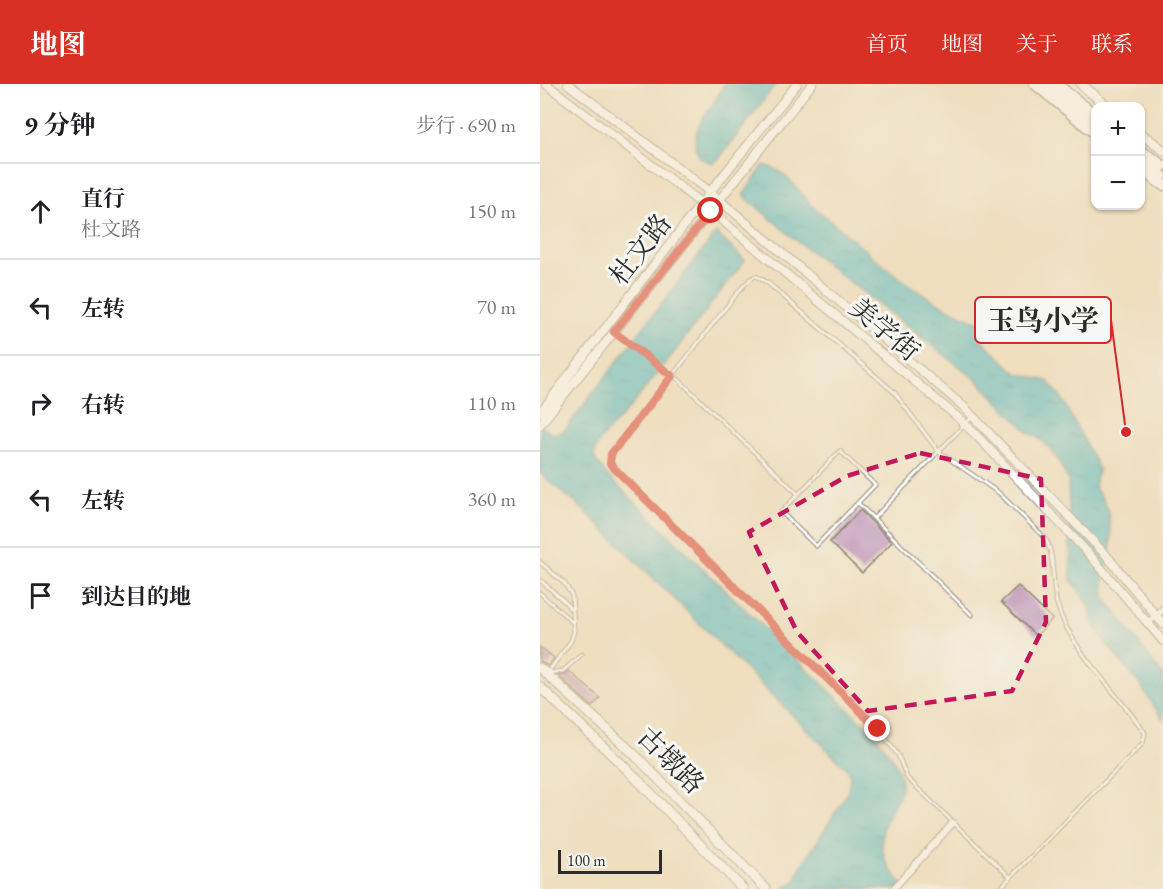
<!DOCTYPE html>
<html lang="zh">
<head>
<meta charset="utf-8">
<style>
  :root { --surface:#fff; --page:#f6f6f6; --text:#202124; --muted:#757577; --line:#e0e0e0; --accent:#d93025 }
  body { margin:0; font-family:"EB Garamond","Noto Serif SC",serif; background:var(--page); color:var(--text) }
  .controls { position:absolute; right:18px; top:18px; display:grid; overflow:hidden; border-radius:12px; box-shadow:0 2px 4px #0004 }
  .controls button { width:54px; height:54px; display:grid; place-items:center; padding:0; border:0; border-bottom:2px solid var(--line); background:var(--surface); color:var(--text); font:30px sans-serif }
  .scale { position:absolute; left:18px; bottom:15px; width:104px; box-sizing:border-box; padding-left:6px; border:3px solid #2b2b2b; border-top:0; font-size:16px; line-height:21px; white-space:nowrap; color:#2b2b2b; -webkit-text-stroke:4px #f6f6f2; paint-order:stroke }
  .stop { position:absolute; width:18px; height:18px; margin:-14px; border:4px solid #d93025; border-radius:50%; background:#fff }
  .stop.end { background:#d93025; border-color:#fff; box-shadow:0 2px 6px #0008 }
  .list { margin:0; padding:0; list-style:none }
  h2 { display:flex; justify-content:space-between; align-items:center; height:78px; margin:0; padding:0 24px; font-size:26px }
  h2 small { font-size:20px; font-weight:400; color:var(--muted) }
  .list li { display:grid; grid-template-columns:39px 1fr auto; gap:18px; align-items:center; box-sizing:border-box; height:96px; padding:0 24px; border-top:2px solid var(--line) }
  .list b { display:block; font-size:22px; white-space:nowrap }
  .list p { margin:0; font-size:20px; white-space:nowrap; color:var(--muted) }
  .list em { font-size:20px; font-style:normal; color:var(--muted) }
  .icon { flex:none; width:33px; height:33px; fill:none; stroke:currentColor; stroke-width:2; stroke-linecap:round; stroke-linejoin:round }
  .map { position:relative; flex:none; width:623px; height:805px; overflow:hidden }
  header { display:flex; align-items:center; gap:36px; box-sizing:border-box; height:84px; padding:0 30px; background:var(--accent); color:#fff }
  header strong { font-size:28px }
  nav { display:flex; gap:33px; margin-inline-start:auto; font-size:21px }
  main { display:flex }
  aside { flex:1; background:var(--surface) }
  .map>svg:first-child { display:block }
  .water { fill:url(#water-ripples); stroke:#3c727a; stroke-width:1.5 }
  .building { fill:#c399b7 }
  .lines { fill:none; stroke-linecap:round; stroke-linejoin:round }
  .lane-casing { stroke:#8d8575; stroke-width:5 }
  .street-casing { stroke:#8d8575; stroke-width:8 }
  .secondary-casing { stroke:#8d8575; stroke-width:10 }
  .primary-casing { stroke:#8d8575; stroke-width:11 }
  .highway-casing { stroke:#8d8575; stroke-width:13 }
  .lane { stroke:#fff; stroke-width:3 }
  .street { stroke:#fff; stroke-width:6 }
  .secondary { stroke:#fff; stroke-width:8 }
  .primary { stroke:#fff; stroke-width:9 }
  .highway { stroke:#fff; stroke-width:10 }
  .route { stroke:#d93025; stroke-width:8 }
  .marked { fill:none; stroke:#c2185b; stroke-width:4.5; stroke-dasharray:12 8; stroke-linejoin:round }
  .labels { text-anchor:middle; dominant-baseline:central; stroke-width:6; stroke-linejoin:round; paint-order:stroke }
  .street-label { font-size:27px; fill:#2b2b2b; stroke:#f6f6f2 }
  .leader { fill:none; stroke:#d62828; stroke-width:2 }
  .callout-dot { fill:#d62828; stroke:#f6f6f2; stroke-width:2 }
  .callout { fill:#f6f6f2; stroke:#d62828; stroke-width:2 }
  .callout-label { font-size:28px; text-anchor:middle; font-weight:bold; fill:#2b2b2b }
</style>
</head>
<body>
<header>
<strong>地图</strong>
<nav><a>首页</a><a>地图</a><a>关于</a><a>联系</a></nav>
</header>
<main>
<aside>
<h2>9 分钟<small>步行 · 690 m</small></h2>
<ul class="list">
<li><svg class="icon" aria-label="ahead" viewBox="0 0 24 24"><path d="M12 20V5M6 11l6-6 6 6"/></svg><div><b>直行</b><p>杜文路</p></div><em>150 m</em></li>
<li><svg class="icon" aria-label="left" viewBox="0 0 24 24"><path d="M17 20v-9H6M10 6l-5 5 5 5"/></svg><div><b>左转</b></div><em>70 m</em></li>
<li><svg class="icon" aria-label="right" viewBox="0 0 24 24"><path d="M7 20v-9h11M14 6l5 5-5 5"/></svg><div><b>右转</b></div><em>110 m</em></li>
<li><svg class="icon" aria-label="left" viewBox="0 0 24 24"><path d="M17 20v-9H6M10 6l-5 5 5 5"/></svg><div><b>左转</b></div><em>360 m</em></li>
<li><svg class="icon" aria-label="arrive" viewBox="0 0 24 24"><path d="M6 21V4h12l-3 4 3 4H6"/></svg><div><b>到达目的地</b></div></li>
</ul>
</aside>
<div class="map">
<svg width="623" height="805" viewBox="0 0 623 805">
  <defs>
    <pattern id="water-ripples" width="26" height="14" patternUnits="userSpaceOnUse" patternTransform="scale(1.5)"><rect width="26" height="14" fill="#4cb9c8"/><path d="M2 4q2-2 4 0t4 0M15 11q2-2 4 0t4 0" fill="none" stroke="#3f97a3"/></pattern>
  </defs>
  <rect width="100%" height="100%" fill="#f6f6f2"/>
  <filter id="ink" filterUnits="userSpaceOnUse"><feTurbulence type="fractalNoise" baseFrequency=".0167" numOctaves="2"/><feDisplacementMap in="SourceGraphic" scale="12" xChannelSelector="R" yChannelSelector="G"/><feConvolveMatrix kernelMatrix="1 2 1 2 8 2 1 2 1" color-interpolation-filters="sRGB"/></filter>
  <filter id="wash" filterUnits="userSpaceOnUse"><feTurbulence type="fractalNoise" baseFrequency=".008" numOctaves="4" result="noise"/><feDisplacementMap in="SourceGraphic" scale="24" xChannelSelector="R" yChannelSelector="G"/><feGaussianBlur stdDeviation="1.35" result="paint"/><feColorMatrix in="noise" values="0 0 0 0 0 0 0 0 0 0 0 0 0 0 0 0 0 1.4 0 .05"/><feComposite in="paint" operator="in"/></filter>
  <g filter="url(#wash)">
    <rect width="100%" height="100%" fill="#efdfbf"/>
    <path class="water" d="M184 0H236L179 75 172 79 160 74C143 44 175 26 184 0Z
      M224 81C244 85 259 106 271 121 330 167 373 216 445 240L442 256 476 289 508 297 521 313 559 385C551 406 555 402 565 419 570 427 570 443 571 452 573 475 558 492 567 517L623 591V636L601 602 566 559 551 535 550 523 545 515 531 496 528 396 517 374 503 357 488 348 438 297 258 158 203 111Z
      M176 149 205 176C165 227 127 280 85 329 74 341 54 357 54 374L65 389 331 647C344 662 363 682 361 704 360 713 353 722 349 730 333 762 345 781 366 805H322L307 803 299 805H243L257 796 258 788 302 718 308 706 310 695 308 686 48 430 0 389V342L13 350 24 347Z"/>
    <g id="blocks">
      <path class="building" d="M320 426 352 458 322 489 290 458Z
        M478 502 512 535 496 552 461 518Z
        M0 563 14 574 8 582 0 577Z
        M29 587 60 614 52 623 18 591H24Z"/>
    </g>
  </g>
  <g filter="url(#ink)">
    <use href="#blocks" fill-opacity="0" stroke="#8d8575" stroke-width="1.5"/>
    <g class="lines">
      <defs>
        <path id="lane" d="M75 249 139 296 258 410
          M300 367 335 401 276 462 241 428Z
          M318 419 432 531
          M334 434 432 333
          M0 478 25 500 32 512 34 547 31 557 8 588
          M0 496 24 517 32 527
          M0 509 33 539
          M8 589 23 587 42 570
          M463 801 603 659 605 649C578 609 530 566 517 520 511 502 516 467 504 453L459 409 398 367 354 308 228 199 216 192 210 195 198 208 71 370 70 380 333 638 358 671 367 694 470 793"/>
        <path id="street" d="M608 539 623 525
          M353 805 413 739"/>
        <path id="secondary" d="M6 0 171 127 416 332 437 352 549 470 623 557
          M28 0 170 108 424 323 566 471 623 540
          M0 329 170 108 257 0
          M0 341 272 0"/>
        <path id="primary" d="M505 0 556 41
          M541 0 567 22
          M600 49 623 66
          M600 75 623 92
          M0 584 94 670 226 805
          M0 603 90 688 203 805"/>
        <path id="highway" d="M495 0 556 50
          M516 0 556 32
          M600 66 623 82
          M600 85 623 101"/>
      </defs>
      <use href="#lane" class="lane-casing"/>
      <use href="#street" class="street-casing"/>
      <use href="#secondary" class="secondary-casing"/>
      <use href="#primary" class="primary-casing"/>
      <use href="#highway" class="highway-casing"/>
      <use href="#lane" class="lane"/>
      <use href="#street" class="street"/>
      <use href="#secondary" class="secondary"/>
      <use href="#primary" class="primary"/>
      <use href="#highway" class="highway"/>
    </g>
  </g>
  <g class="lines" filter="url(#ink)">
    <path class="route" d="M171 127 74 248 132 292 71 370 70 380 338 645"/>
  </g>
  <path d="M0 0H623V805H0ZM380 369 501 395 506 538 472 607 328 627 257 548 209 448 307 392Z" fill="#efdfbf" fill-opacity=".55" fill-rule="evenodd"/>
  <path class="marked" d="M380 369 501 395 506 538 472 607 328 627 257 548 209 448 307 392Z"/>
  <g class="labels">
    <g class="street-label">
      <text transform="translate(100 165) rotate(-52)">杜文路</text>
      <text transform="translate(345 245) rotate(40)">美学街</text>
      <text transform="translate(131 676) rotate(45)">古墩路</text>
    </g>
  </g>
  <path class="leader" d="M586 348L571 236"/>
  <circle class="callout-dot" cx="586" cy="348" r="6"/>
  <rect class="callout" x="435" y="213" width="136" height="46" rx="6"/>
  <g class="callout-label">
    <text x="503" y="246">玉鸟小学</text>
  </g>
</svg>
<div class="controls">
<button>+</button>
<button>−</button>
</div>
<div class="scale">100 m</div>
<div class="stop" style="left:171px;top:127px"></div>
<div class="stop end" style="left:338px;top:645px"></div>
</div>
</main>
</body>
</html>
